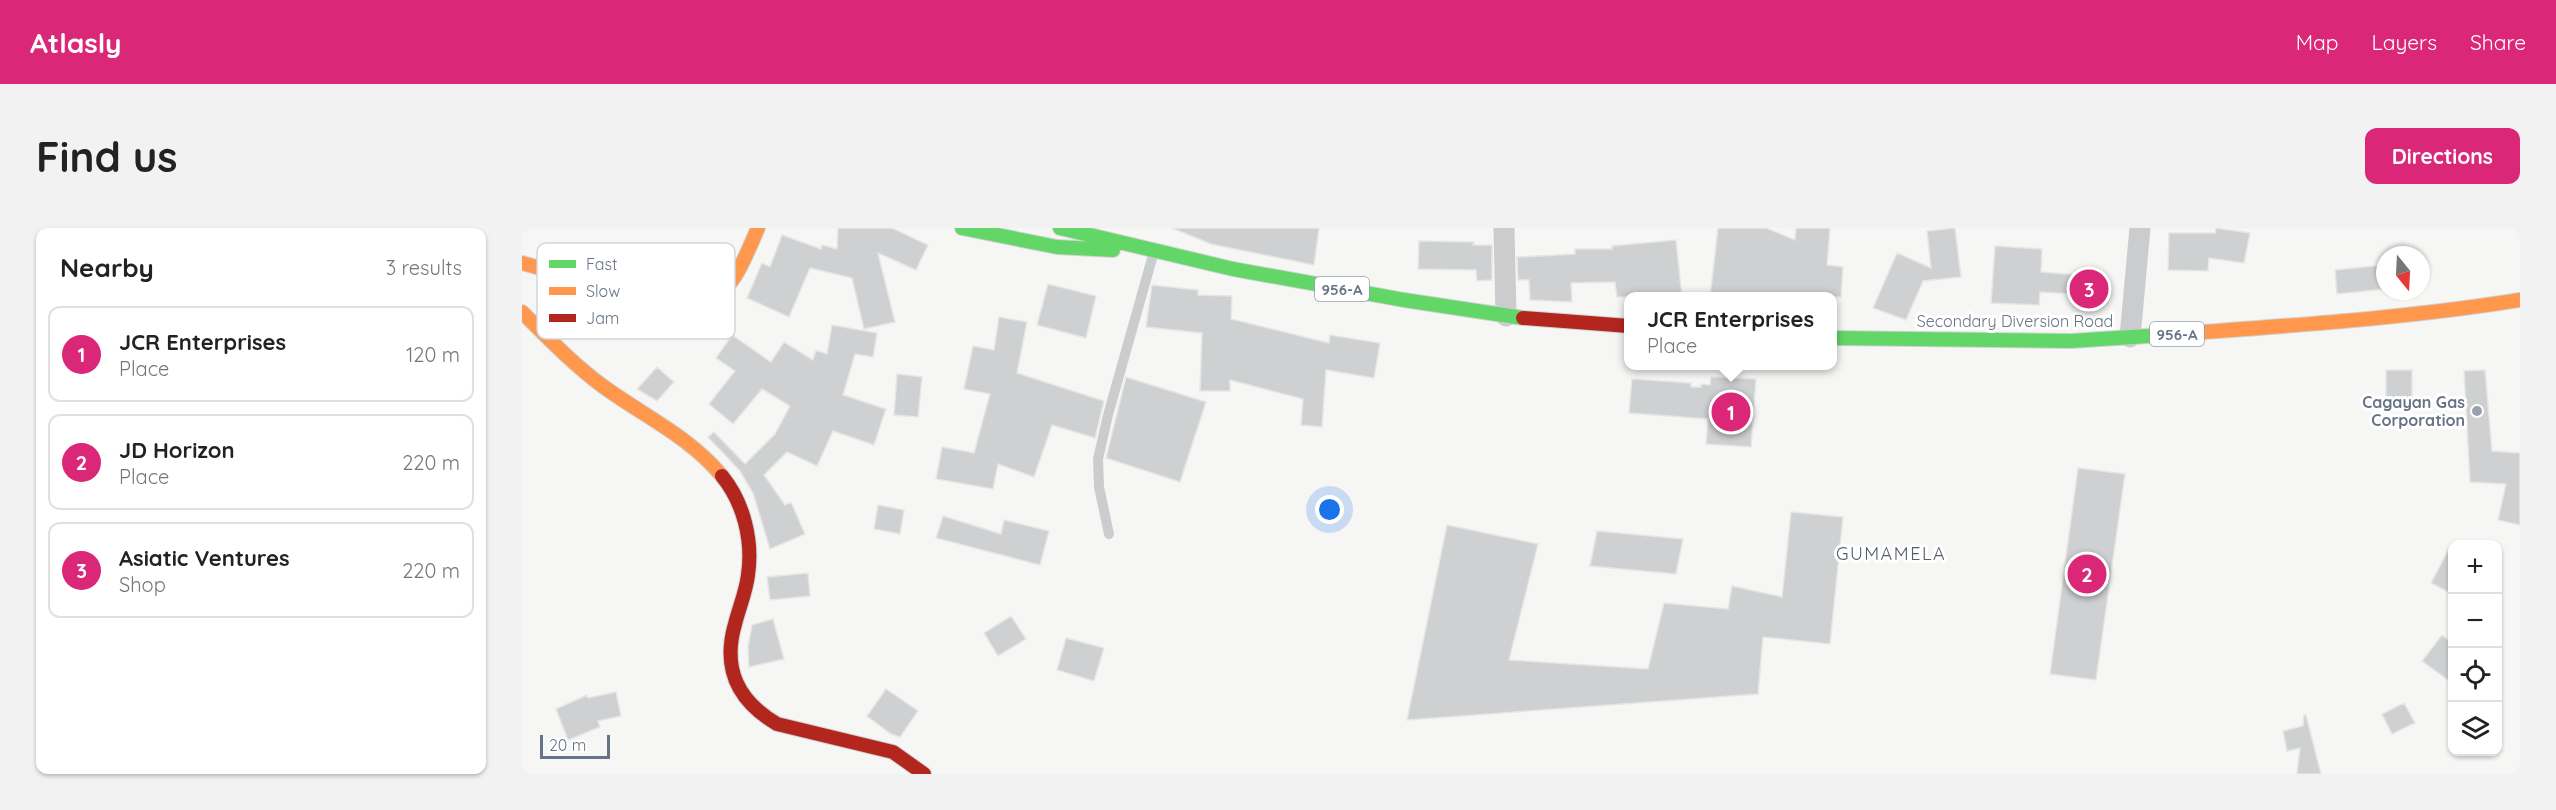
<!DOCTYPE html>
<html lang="en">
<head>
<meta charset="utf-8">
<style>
  :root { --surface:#fff; --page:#f2f2f2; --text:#222; --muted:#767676; --line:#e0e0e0; --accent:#db2777 }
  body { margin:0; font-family:Quicksand,sans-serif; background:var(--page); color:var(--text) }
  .controls { position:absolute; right:18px; bottom:18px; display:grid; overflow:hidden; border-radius:12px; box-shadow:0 2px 4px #0004 }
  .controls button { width:54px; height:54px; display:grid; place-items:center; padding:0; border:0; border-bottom:2px solid var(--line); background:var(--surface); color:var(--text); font:30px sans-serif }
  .compass { position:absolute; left:1854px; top:18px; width:54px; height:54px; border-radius:50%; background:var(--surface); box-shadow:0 2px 4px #0004; rotate:162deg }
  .scale { position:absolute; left:18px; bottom:15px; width:70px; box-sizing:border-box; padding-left:6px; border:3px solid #677485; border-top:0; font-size:16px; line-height:21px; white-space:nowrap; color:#677485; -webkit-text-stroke:4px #fff; paint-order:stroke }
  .you { position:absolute; left:808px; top:282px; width:21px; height:21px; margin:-15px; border:4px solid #fff; border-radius:50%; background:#1a73e8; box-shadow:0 0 0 9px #1a73e833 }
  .badge { display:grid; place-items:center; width:39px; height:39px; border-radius:50%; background:var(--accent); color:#fff; font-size:20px; font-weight:700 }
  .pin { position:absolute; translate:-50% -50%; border:3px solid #fff; box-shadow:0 2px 6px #0006 }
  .popup { position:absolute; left:1102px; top:64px; width:213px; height:78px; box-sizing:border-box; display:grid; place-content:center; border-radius:12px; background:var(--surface); filter:drop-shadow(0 2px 4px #0005); font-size:20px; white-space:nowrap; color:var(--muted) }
  .popup b { font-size:22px; color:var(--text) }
  .popup::after { content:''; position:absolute; left:50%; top:100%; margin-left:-12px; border:12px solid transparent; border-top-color:var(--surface) }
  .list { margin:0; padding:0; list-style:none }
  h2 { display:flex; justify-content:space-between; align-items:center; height:78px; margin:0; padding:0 24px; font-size:26px }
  h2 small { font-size:20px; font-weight:400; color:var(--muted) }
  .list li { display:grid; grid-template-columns:39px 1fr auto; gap:18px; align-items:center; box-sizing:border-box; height:96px; margin:0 12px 12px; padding:0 12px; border:2px solid var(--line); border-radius:12px }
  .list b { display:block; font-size:22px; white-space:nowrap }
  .list p { margin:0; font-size:20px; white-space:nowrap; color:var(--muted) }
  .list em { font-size:20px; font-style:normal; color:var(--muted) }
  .icon { flex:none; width:33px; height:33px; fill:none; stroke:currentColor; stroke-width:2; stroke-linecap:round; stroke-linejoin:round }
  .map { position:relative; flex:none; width:1998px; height:546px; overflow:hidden; border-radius:12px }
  header { display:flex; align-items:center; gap:36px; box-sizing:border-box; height:84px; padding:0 30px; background:var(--accent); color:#fff }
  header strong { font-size:28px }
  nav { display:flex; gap:33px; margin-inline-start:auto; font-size:21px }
  .intro { display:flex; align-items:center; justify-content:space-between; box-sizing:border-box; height:144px; padding:0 36px }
  h1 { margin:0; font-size:42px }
  .button { padding:15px 27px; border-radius:12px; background:var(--accent); color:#fff; font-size:21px; font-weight:700 }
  main { display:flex; gap:36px; padding:0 36px }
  aside { flex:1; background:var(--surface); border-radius:12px; box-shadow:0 2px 4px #0004 }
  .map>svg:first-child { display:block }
  .building { fill:#ced0d1; stroke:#e6e6e5; stroke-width:1.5 }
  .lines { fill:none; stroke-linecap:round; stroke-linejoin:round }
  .fast-casing { stroke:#d2d3d4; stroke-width:16 }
  .slow-casing { stroke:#d2d3d4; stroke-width:16 }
  .jam-casing { stroke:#d2d3d4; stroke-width:16 }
  .lane { stroke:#cbcccd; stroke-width:10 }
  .street { stroke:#cbcccd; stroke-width:21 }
  .fast { stroke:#63d668; stroke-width:14 }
  .slow { stroke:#ff974d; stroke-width:14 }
  .jam { stroke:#b3261e; stroke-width:14 }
  .poi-dot { fill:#99a2ac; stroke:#fff; stroke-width:2 }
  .labels { text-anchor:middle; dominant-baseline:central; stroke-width:6; stroke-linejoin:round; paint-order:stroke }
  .shield { fill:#fff; stroke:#959eaa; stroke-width:1.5 }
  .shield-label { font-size:15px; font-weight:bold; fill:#677485 }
  .street-label { font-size:16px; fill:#677485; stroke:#fff }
  .poi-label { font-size:16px; font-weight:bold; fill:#677485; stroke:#fff; text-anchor:end }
  .neighbourhood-label { font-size:18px; letter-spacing:1.5px; fill:#555e6a; stroke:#fff }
  .key { fill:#fff; stroke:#d1d5da; stroke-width:1.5 }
  .key-label { font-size:16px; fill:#677485 }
</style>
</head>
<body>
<header>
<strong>Atlasly</strong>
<nav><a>Map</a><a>Layers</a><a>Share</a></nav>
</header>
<div class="intro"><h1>Find us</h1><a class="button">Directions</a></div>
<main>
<aside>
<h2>Nearby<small>3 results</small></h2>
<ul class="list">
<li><span class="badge">1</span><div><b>JCR Enterprises</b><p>Place</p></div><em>120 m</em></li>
<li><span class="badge">2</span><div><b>JD Horizon</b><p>Place</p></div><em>220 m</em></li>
<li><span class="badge">3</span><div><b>Asiatic Ventures</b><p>Shop</p></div><em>220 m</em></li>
</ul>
</aside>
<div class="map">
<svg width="1998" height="546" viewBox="0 0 1998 546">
  <rect width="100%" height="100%" fill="#f6f6f5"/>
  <path class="building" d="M316 0H370L406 17 394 42 356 25 373 94 342 101 330 50 288 40 267 89 225 70 240 35 248 39 260 7 299 21 300 17 315 21Z
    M650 0H797L792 37 689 16Z
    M1196 0H1244L1273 12 1274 0H1308L1305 37 1321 39 1319 69H1188Z
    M1433 0 1439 49 1401 53 1384 92 1351 80 1375 25 1409 40 1405 3Z
    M1694 0 1728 5 1722 35 1687 30 1686 43 1646 42 1647 5H1693Z
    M1154 12 1160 69H1095L1093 54 1049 55 1050 74 1008 72 1007 52H996L995 29 1053 26V21H1090V18Z
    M897 13 952 14 951 17H970V52L955 53 954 42 896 41Z
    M1473 18 1520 21 1519 44 1584 49 1583 68 1518 64 1517 77 1469 75Z
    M1862 37 1863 61 1815 66 1813 42Z
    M526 56 574 68 564 110 515 97Z
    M630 57 676 62V67L710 68 709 91 807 115 808 107 858 115 852 150 804 142 800 199 779 197 781 171 708 152V163H678L680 105 624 99Z
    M477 89 505 94 495 145 582 173 573 210 530 197 512 249 476 236 471 261 414 251 420 219 452 225 468 166 442 161 451 118 472 122Z
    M310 97 355 105 351 129 333 126 321 167 364 181 352 217 311 203 295 238 265 224 242 247 263 277 269 274 283 306 248 321 231 265 218 243 186 209 192 204 223 236 253 206 268 178 240 161 211 196 187 176 213 143 194 130 210 107 249 134 262 114 291 132 294 122 305 126Z
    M135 139 152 154 135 173 115 161Z
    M1864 142H1890V174H1864Z
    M1963 142 1970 223 1998 225V297L1976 292 1984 256 1948 254 1942 143Z
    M375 146 400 149 396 189 372 187Z
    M604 149 684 174 658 254 584 230Z
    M1189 149 1234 151 1229 219 1184 216 1186 191 1107 185 1110 151 1169 155V159H1179V156L1188 157Z
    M1556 240 1603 246 1574 452 1528 446Z
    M356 277 382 282 378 306 352 301Z
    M1269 284 1321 289 1308 416 1241 409 1236 466 885 492 925 297 1016 316 987 432 1126 441 1142 375 1206 381 1210 358 1260 369Z
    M421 288 479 306 482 292 527 303 518 337 414 310Z
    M1075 303 1161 311 1154 346 1068 338Z
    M1930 315V366L1909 355Z
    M286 345 288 368 248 372 245 349Z
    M489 388 504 411 476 428 462 405Z
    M251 391 262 431 227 439 226 419 230 397Z
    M1920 407 1930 415V455L1900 433Z
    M544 410 582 420 572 453 535 442Z
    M364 461 396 483 378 509 369 506 345 488Z
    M94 464 99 488 76 493 78 499 46 512 34 481 65 467 66 470Z
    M1882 475 1893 495 1870 506 1860 486Z
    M1782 487H1784L1799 546H1775L1778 520 1765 523 1761 503 1781 498Z"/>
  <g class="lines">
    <defs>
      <path id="fast" d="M440 0 535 19 591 22
        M538 0 711 41 882 72 1001 90
        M1311 110 1549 113 1641 107"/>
      <path id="slow" d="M0 35 140 74C205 83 213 52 236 0
        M0 84C26 110 52 137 82 159 122 188 168 209 200 248
        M1641 107C1760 98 1880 91 1998 72"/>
      <path id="jam" d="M1001 90 1107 98
        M200 248C222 275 231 313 226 347 224 364 217 380 213 396 200 441 216 473 255 496L371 524 402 546"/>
    </defs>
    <use href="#fast" class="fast-casing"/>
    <use href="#slow" class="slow-casing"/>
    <use href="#jam" class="jam-casing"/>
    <path class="lane" d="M587 306 577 259 576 231 586 187 631 27"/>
    <path class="street" d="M982 0 984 88
      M1608 109 1618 0"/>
    <use href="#fast" class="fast"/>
    <use href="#slow" class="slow"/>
    <use href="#jam" class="jam"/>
  </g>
  <circle class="poi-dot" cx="1955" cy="183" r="6"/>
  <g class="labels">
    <g class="shield">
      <rect x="793" y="49" width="54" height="24" rx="4.5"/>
      <rect x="1628" y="94" width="54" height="24" rx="4.5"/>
    </g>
    <g class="shield-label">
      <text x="820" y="61">956-A</text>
      <text x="1655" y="106">956-A</text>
    </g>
    <g class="street-label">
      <text x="1493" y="93">Secondary Diversion Road</text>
    </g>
    <g class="poi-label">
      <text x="1943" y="174">Cagayan Gas<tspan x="1943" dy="18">Corporation</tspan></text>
    </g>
    <g class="neighbourhood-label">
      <text x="1369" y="325">GUMAMELA</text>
    </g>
  </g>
  <rect x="15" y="15" width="198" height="96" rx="9" class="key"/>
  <rect x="27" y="32" width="27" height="8" fill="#63d668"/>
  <rect x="27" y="59" width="27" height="8" fill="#ff974d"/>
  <rect x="27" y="86" width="27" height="8" fill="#b3261e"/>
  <g class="key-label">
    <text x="64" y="42">Fast</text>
    <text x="64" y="69">Slow</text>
    <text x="64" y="96">Jam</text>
  </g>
</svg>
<div class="controls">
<button>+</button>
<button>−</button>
<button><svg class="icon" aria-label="locate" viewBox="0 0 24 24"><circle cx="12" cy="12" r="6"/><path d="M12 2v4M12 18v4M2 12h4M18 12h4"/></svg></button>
<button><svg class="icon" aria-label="layers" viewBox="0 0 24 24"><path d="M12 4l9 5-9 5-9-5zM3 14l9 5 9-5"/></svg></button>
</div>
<svg class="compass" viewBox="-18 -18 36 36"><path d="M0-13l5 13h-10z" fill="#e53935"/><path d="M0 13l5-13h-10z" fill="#767676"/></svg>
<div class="scale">20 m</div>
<div class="you"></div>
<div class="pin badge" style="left:1209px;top:184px">1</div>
<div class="popup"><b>JCR Enterprises</b>Place</div>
<div class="pin badge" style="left:1565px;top:346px">2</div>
<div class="pin badge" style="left:1567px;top:61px">3</div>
</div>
</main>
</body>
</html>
